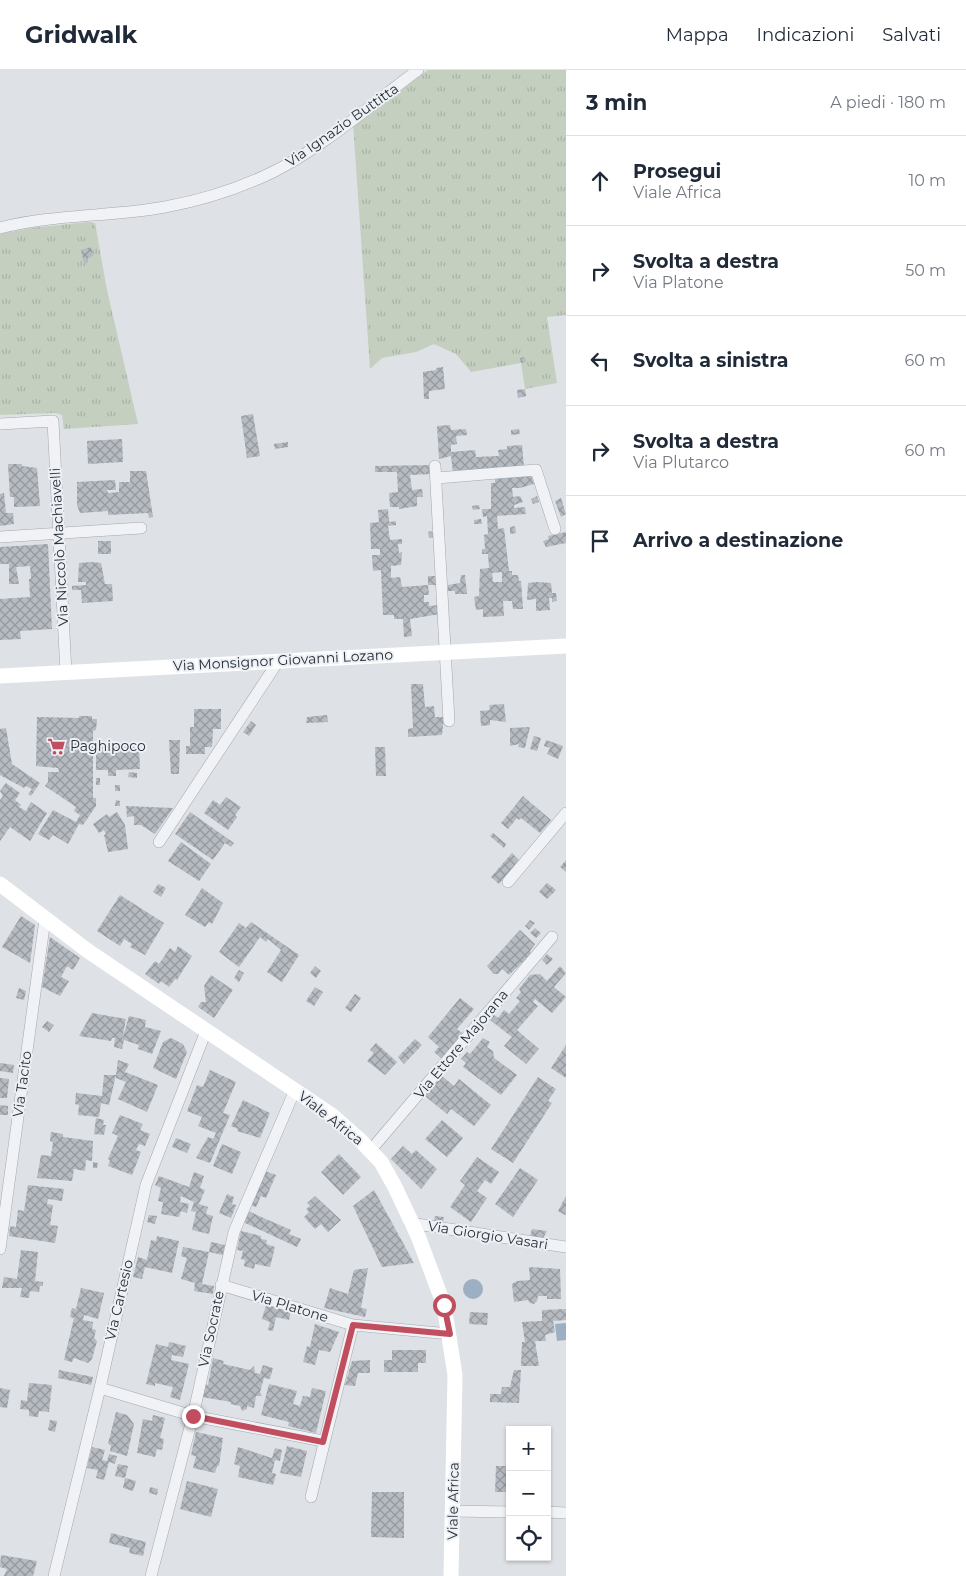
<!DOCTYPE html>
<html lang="it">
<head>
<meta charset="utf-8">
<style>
  :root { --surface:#fff; --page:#f2f2f3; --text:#1f2937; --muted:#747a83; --line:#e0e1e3 }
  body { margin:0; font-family:Montserrat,sans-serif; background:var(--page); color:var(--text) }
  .controls { position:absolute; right:15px; bottom:15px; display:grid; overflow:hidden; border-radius:0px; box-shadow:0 1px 4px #0004 }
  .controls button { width:45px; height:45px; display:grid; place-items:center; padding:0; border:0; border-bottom:1px solid var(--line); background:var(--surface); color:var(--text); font:25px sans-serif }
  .stop { position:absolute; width:15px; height:15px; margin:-11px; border:4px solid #c04e5f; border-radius:50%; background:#fff }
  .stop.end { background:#c04e5f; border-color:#fff; box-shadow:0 1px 5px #0008 }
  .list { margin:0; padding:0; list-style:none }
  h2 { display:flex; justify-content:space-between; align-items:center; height:65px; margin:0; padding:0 20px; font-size:21px }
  h2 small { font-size:16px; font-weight:400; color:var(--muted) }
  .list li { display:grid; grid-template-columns:32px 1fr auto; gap:15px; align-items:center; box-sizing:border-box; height:90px; padding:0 20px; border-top:1px solid var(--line) }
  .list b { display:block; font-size:19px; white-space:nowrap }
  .list p { margin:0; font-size:16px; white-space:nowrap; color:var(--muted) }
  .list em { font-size:16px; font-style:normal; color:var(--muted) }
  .icon { flex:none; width:28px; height:28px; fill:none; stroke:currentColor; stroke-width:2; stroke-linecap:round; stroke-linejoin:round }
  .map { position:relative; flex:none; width:566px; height:1506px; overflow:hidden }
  header { display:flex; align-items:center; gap:30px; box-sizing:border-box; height:70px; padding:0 25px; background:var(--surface); border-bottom:1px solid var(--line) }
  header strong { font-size:24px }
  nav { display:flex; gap:28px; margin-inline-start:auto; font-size:18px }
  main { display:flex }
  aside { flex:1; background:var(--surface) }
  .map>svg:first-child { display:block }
  .grass { fill:url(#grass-tufts) }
  .water { fill:#9cafc3 }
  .building { fill:url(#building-cross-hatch); fill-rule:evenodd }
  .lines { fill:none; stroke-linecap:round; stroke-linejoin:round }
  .street-casing { stroke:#a4a8af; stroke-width:12 }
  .street { stroke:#f0f2f5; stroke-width:11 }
  .secondary { stroke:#fff; stroke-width:15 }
  .route { stroke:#c04e5f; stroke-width:6 }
  .labels { text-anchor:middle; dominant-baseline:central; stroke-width:4; stroke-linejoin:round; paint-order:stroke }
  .street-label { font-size:14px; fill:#29303b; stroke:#edf0f4 }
  .poi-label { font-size:14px; fill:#29303b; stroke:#edf0f4; text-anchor:start }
</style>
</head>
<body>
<header>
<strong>Gridwalk</strong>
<nav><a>Mappa</a><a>Indicazioni</a><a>Salvati</a></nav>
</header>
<main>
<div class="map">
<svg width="566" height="1506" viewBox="0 0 566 1506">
  <defs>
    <pattern id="grass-tufts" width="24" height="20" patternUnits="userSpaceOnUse" patternTransform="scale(1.25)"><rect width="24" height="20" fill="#c4cfc0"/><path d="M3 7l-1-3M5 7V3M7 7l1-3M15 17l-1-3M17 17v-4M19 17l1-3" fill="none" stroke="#a8b2a6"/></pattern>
    <pattern id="building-cross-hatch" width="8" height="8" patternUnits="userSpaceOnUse" patternTransform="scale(1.25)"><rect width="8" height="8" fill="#b6bbc2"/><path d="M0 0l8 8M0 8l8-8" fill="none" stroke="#94989f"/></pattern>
  </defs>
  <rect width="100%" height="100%" fill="#dee1e6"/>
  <path class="grass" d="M428 0H566V245L547 247 557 313 525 319 521 293 471 302 456 284 434 274 416 282 382 288 370 299 353 53Z
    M88 152 95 153 107 220 138 354 64 359 62 345 55 343 0 345V164L31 158Z"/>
  <path class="water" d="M463 1219a10 10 0 1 1 20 0a10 10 0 1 1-20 0Z
    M566 1253V1270L557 1271 555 1254Z"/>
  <path class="building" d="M91 177 93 186 88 188V192L84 193 81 180Z
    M525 287 526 292 521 293 520 288Z
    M443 297 445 319 429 321V329H424L423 302 436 300V298Z
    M525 319 526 326 518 328 517 320Z
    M253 344 260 386 247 388 241 346Z
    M450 355 451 360 466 359 467 365 456 366 457 374 451 375V382L475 380 476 387 499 386 498 380 507 379V376L522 375 524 397 453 403 451 386 439 389 437 356Z
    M519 359 520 364 511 365V360Z
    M122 369 123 392 88 394 87 371Z
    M288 372V377L275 379 274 374Z
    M8 394H22V396L37 398 40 436 14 437V427H10Z
    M431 395V404L410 405 412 420 422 419 423 427H417V436L399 439V437H390L389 423 398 422 397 402H375V396Z
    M130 401H146L153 447 149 448 148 443 108 445V441L80 443 77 435V412L115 410 116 420H107L108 423 119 422V412H130Z
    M531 406 534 414 520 418H512L513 427 520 426 523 432 514 435V438L525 437 526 444 497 446 498 459 504 458 509 501H512V505H518L519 511H521L523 539H513L512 531H503L504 546 483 547V539L476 540 474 527 479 526 480 499 489 498 488 484H482V479H485L484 465 488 464 487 446 483 447 482 439H491V413H495V408ZM502 502V512H493L492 503Z
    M4 423 6 443H13L14 454 0 456V424Z
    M537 426 539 432 533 434 531 429Z
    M561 428 566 444 561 447 555 431Z
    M479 435 480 439 473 440 472 436Z
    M388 439 389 452 396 451V455L388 456 390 470 402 469V474H398L399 483 402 482 401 495 391 496V508L400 507 402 517 428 515 429 525H424V532H429V536L440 535V544L410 549 412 566 404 567 403 549H394V545H383L381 500 373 501 372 485H380V479H371L370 453 379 452 378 440Z
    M481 449 482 454H474V450Z
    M515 456 516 463 510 464V457Z
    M431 461 436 467 429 468 428 462Z
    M566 462V473L546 477 543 471 549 469 548 466Z
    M98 471H111V484H98Z
    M48 474 52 559 20 561 21 569 0 570V529L30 527 29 509H31L30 496 16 497 19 514H9V494H0V477Z
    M91 492 101 493 105 514H112L113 531 82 533 81 520H72V516L86 515V512H78L79 493Z
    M461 505H465L467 524H455V521H448V515L460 513Z
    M428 506H438V515H428Z
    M537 512 551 513 552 523H556L557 531 552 532V528H549L550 540 536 541V529L527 530 528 513Z
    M411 614H423L425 637 434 636 435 647H444L442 665 408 667V659L413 658Z
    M504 634 506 652 490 650V655L481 656 480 641 490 640 489 635Z
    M194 639H221V659H213L212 677H205V684H186V676H190V657H194Z
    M327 645 328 652 306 653 307 647Z
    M79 646H92V649H97L96 660 93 661V728H96V736L83 755 79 754 68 774 53 765 49 770 38 764 53 740 76 752 80 745 74 741 76 737 45 716 48 712V702H59L58 698 36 696 37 647 79 648Z
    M251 651 256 655 249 666 243 662Z
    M530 657 525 678 518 677 519 674 510 676V658Z
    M6 658 12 694 40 713 31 726 28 724 32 719 26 716 24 718 0 705V659Z
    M534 666 541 668 537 681 530 679Z
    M169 670H180L179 704H171Z
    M546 670 563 676 558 689 547 684 550 678 544 676Z
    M96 677H139L140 699 116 700V706H108V700H96Z
    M375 677H385L386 706H376Z
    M129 702 137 703V708L128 707Z
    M96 708H100V715H96Z
    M6 713 20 723 15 730 21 735 19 737 26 741 31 732 47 743 30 771 10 757 0 771V730L3 726 0 721Z
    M115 715H120V721H115Z
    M523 726 551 750 540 763 521 748 519 750 517 748 508 759 501 753Z
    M226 727 241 737 235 745 237 747 228 760 204 743 213 730 220 735Z
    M116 730 120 731V736H115Z
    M126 736 173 738 155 764 141 755H134V746L127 747Z
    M117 742 125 755 128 779 108 782 104 765 106 764 104 760 99 763 93 754 107 744 109 747Z
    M190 742 234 773 231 777 225 773 213 790 175 764Z
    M493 763 506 774 504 778 490 766Z
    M181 772 211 794 199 811 168 791Z
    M512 783 519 790 499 814 491 807Z
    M566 790V802L560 797Z
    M547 813 556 820 547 829 539 822Z
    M158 814 166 818 161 827 153 822Z
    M202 818 223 833 212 854 209 852 205 857 185 845Z
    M120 825 164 853 145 885 130 877 132 874 124 869 120 876 97 861Z
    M21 846 35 855 30 893 2 877Z
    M530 850 535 853 529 860 525 856Z
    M251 852 299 885 282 912 267 902 281 880 268 869 266 872 260 867 239 897 219 882 239 853 246 858Z
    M535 858 541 863 536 868 530 863Z
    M520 860 535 874 530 881 531 884 509 905 502 899 498 904H494L487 896Z
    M50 867 80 888 73 900 67 896 61 907 69 911 60 926 42 917Z
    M178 876 192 886 177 910 175 909 169 917 161 911 159 914 145 904 155 891 159 894 170 878 175 882Z
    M547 884 553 889 547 895 542 890Z
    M315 896 321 901 316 908 310 903Z
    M560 896 566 903 554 917 566 927 552 943 535 929 533 932 538 936 517 960 539 979 526 994 504 976 512 967 490 950 494 945 498 948 504 940 509 944 520 931 516 928 521 922 519 919 530 905 540 904 547 911Z
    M239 900 244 903 239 912 234 908Z
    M211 905 233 920 214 948 198 937 201 932H206L204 916Z
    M315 917 323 922 314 936 306 931Z
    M19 918 26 921 24 930 16 928Z
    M355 924 361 928 351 942 345 938Z
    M460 928 474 939 457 959 463 964 442 989 434 982 439 977 428 967Z
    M92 943 126 949 122 970 129 946 146 950 145 957 161 961 152 984 138 979 139 975 124 970 122 979 114 977 115 968H112L111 971 79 966Z
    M47 951 54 955 49 962 42 957Z
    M171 968 183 974 187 982 176 1009 153 998 163 972Z
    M483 968 490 972 487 977 493 981 494 988 517 1005 501 1025 463 997 466 993 461 989 467 982 470 984Z
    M415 969 422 975 404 994 398 987Z
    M376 973 397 992 385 1005 367 991 374 983 370 980Z
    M566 975V1008L551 998Z
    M118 990 129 994 125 1002 158 1015 147 1042 118 1029 126 1012 116 1008V1005L109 1035 101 1033 99 1047 78 1045 79 1035 75 1034 76 1023 102 1026 104 1005H116Z
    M0 993 14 995 13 1003 0 1001Z
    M210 1000 236 1012 223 1043 230 1045 210 1093 196 1088 208 1067 213 1069 216 1063 198 1056 202 1047 187 1041 197 1015 203 1017Z
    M442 1006 454 1016 459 1009 491 1035 474 1056 451 1039 447 1044 425 1026Z
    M538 1007 556 1019 548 1031 552 1033 513 1093 491 1079Z
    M0 1008 9 1009 7 1028H0Z
    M243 1030 270 1043 260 1068 237 1061 238 1059 231 1056Z
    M0 1035 8 1036V1045H0Z
    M120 1045 143 1054 140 1060 150 1064 145 1076 139 1074 136 1080 141 1082 132 1105 108 1096 110 1090 108 1089 118 1066 112 1063Z
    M96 1048 104 1050 103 1055H106L104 1065 94 1064Z
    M442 1050 463 1068 447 1087 425 1069Z
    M51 1062 63 1064V1067L93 1071 92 1091 86 1090 85 1101 74 1099 72 1111 37 1108 41 1085 51 1086 53 1072 50 1071Z
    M176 1068 191 1074 187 1083 172 1077Z
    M222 1074 241 1082 232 1104 213 1096Z
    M403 1076 412 1084 416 1080 437 1099 421 1119 391 1089Z
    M339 1084 361 1107 343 1125 321 1102Z
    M477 1087 499 1102 491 1114 485 1110 477 1121 487 1128 471 1152 450 1137 465 1115 460 1111Z
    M93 1092 98 1093 97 1098H93Z
    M520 1098 538 1110 513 1147 495 1134Z
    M265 1101 276 1105 266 1128 261 1126 256 1137 251 1135Z
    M194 1102 204 1106 200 1118 205 1120 199 1134 208 1137 206 1144 213 1146 209 1164 192 1160 196 1142 191 1141 194 1132 181 1126 180 1132 189 1134 187 1143 181 1141 179 1147 161 1144 163 1132 158 1131 161 1118 155 1115 159 1106 189 1117Z
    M28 1115 64 1119 62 1131 48 1129 47 1134 53 1135 50 1155 58 1156 55 1173 9 1166 10 1156 16 1157 18 1140 24 1141Z
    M374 1120 414 1193 382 1197 353 1136Z
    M227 1124 234 1127 232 1134 236 1135 231 1148 219 1143Z
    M315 1126 341 1150 328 1162 321 1154 315 1159 304 1147 309 1142 306 1139 310 1136 307 1133Z
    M566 1126V1144L565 1145 558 1141Z
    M248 1141 291 1160 289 1164 301 1169 297 1177 243 1152Z
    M149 1145 157 1146 155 1154 147 1152Z
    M435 1146 444 1147 443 1152 434 1151Z
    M532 1159 547 1161 543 1168 530 1166Z
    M241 1161 261 1166V1169L267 1170 266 1174 275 1177 270 1197 255 1194 254 1199 244 1196 245 1190 241 1189 243 1181 237 1180Z
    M157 1166 179 1171 172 1203 145 1197 142 1209 133 1207 138 1187 147 1190 151 1170 156 1171Z
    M211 1172 225 1175 223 1185 209 1182Z
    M183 1177 209 1182 202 1214 214 1216 213 1224 194 1221 195 1213 181 1209 187 1188 181 1186Z
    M21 1180 38 1182 35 1211 43 1212V1216H40L39 1222 30 1221 29 1228 20 1227 22 1218H2L4 1207 17 1209Z
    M529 1197 560 1199 561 1229H547V1226H538L537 1231 534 1234 530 1233 528 1230 514 1232 512 1214 517 1211 530 1210Z
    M368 1198 361 1238 367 1239 365 1247 324 1238 330 1218 348 1224 354 1200Z
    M81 1218 104 1223 98 1249 84 1245 83 1250 93 1252 92 1259 96 1260 94 1268 97 1271 92 1289 88 1293 74 1288 72 1292 64 1290 74 1248 70 1247 72 1238 76 1239Z
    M266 1235 291 1241 289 1250 276 1247 273 1261 268 1260 270 1252 262 1249Z
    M566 1239V1250L553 1251 555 1262 545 1265 546 1271H535L539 1296H521L522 1272H525L522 1252 542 1251V1240Z
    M470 1242 488 1243 487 1255 469 1254Z
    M315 1254 339 1262 330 1282 319 1280 315 1295 303 1292 307 1276 310 1277Z
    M169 1272 186 1276 183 1287 172 1285 171 1290 189 1294 180 1330 170 1327 173 1317 155 1313V1316L146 1314 156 1274 168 1277Z
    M392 1280H426V1293H418V1302H384V1290H392Z
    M213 1288 224 1291 223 1294 250 1300 254 1296 255 1303 260 1304 263 1295 273 1298 270 1309 264 1308 260 1322 262 1326H256L254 1338 247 1336V1339L242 1341 240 1336 230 1334 231 1332 202 1327 205 1314 208 1315Z
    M370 1290V1303H358L355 1316 345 1315 352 1291Z
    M59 1300 93 1307 91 1315 58 1308Z
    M514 1300H521L519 1333 490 1332V1324H501L502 1317H510Z
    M29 1313 52 1315 49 1342 39 1341 38 1347 29 1346V1340L20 1339 21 1330 27 1331Z
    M269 1314 297 1321 293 1334 300 1336 303 1326 310 1327 312 1318 326 1321 316 1363 288 1356 289 1352 261 1345Z
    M0 1318 10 1320 7 1338 0 1337Z
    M116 1342 127 1345 134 1354 127 1386 110 1381 111 1375 108 1374Z
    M153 1345 165 1348 160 1368 164 1369 162 1380 157 1379 155 1387 137 1383 143 1349 152 1351Z
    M50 1350 57 1351 55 1362 48 1360Z
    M196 1362 223 1368 219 1396H217L215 1403 193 1398 196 1386 191 1385Z
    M287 1376 307 1381 301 1407 280 1403Z
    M92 1377 105 1380 102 1390 107 1391 109 1384 117 1386 115 1394 109 1392 104 1410 96 1408 98 1400 87 1398Z
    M238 1377 272 1388 275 1378 282 1380 280 1391 275 1390 272 1403 276 1404 273 1415 238 1407 240 1396 234 1394Z
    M118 1394 128 1396 125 1408 115 1406Z
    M496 1396H510V1422H495Z
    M125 1408 136 1411 133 1421 123 1418Z
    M187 1411 218 1419 211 1447 180 1439Z
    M150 1417 158 1419 157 1425 149 1423Z
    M372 1422H404V1468L371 1467Z
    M111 1463 146 1472 143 1486 129 1483 130 1478 109 1473Z
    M1 1485 37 1491 33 1506H4L7 1499 0 1497Z"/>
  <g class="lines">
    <defs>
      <path id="street" d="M0 158C52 144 111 147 165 137 203 130 238 119 273 102 322 78 373 33 418 0
        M0 354 53 351 66 603
        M435 396 449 651
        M437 408 536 400 555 459
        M0 467 141 458
        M159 772 279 590
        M508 812 566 743
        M370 1081 552 867
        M410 1153 566 1177
        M0 1179 45 849
        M221 1215 353 1255 450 1264
        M100 1318 193 1346 323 1371
        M311 1427 353 1255
        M452 1441 510 1442
        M547 1442 566 1443
        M54 1506 100 1318 146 1115 206 961
        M151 1506 193 1346 234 1162 295 1020"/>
    </defs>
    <use href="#street" class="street-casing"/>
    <use href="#street" class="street"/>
    <path class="secondary" d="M0 606 566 576
      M0 814 88 881 333 1046 359 1069 381 1092 395 1117 418 1166 444 1235 455 1305 451 1506"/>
  </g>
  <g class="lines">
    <path class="route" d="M193 1346 323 1372 353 1255 450 1264 444 1235"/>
  </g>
  <defs>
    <symbol id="supermarket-bare" viewBox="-9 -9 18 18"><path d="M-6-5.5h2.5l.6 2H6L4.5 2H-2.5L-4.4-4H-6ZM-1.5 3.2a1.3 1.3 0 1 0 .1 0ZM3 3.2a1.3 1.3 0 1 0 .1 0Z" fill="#c04e5f" stroke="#edf0f4" stroke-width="2.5" paint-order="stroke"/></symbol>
  </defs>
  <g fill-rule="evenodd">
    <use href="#supermarket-bare" x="44" y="664" width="25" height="25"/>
  </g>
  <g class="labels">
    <g class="street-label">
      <text transform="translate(342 55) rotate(-35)">Via Ignazio Buttitta</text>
      <text transform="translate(59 477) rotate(-93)">Via Niccolò Machiavelli</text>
      <text transform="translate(283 590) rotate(-3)">Via Monsignor Giovanni Lozano</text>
      <text transform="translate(461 974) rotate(-50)">Via Ettore Majorana</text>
      <text transform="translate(22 1014) rotate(-82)">Via Tacito</text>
      <text transform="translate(331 1048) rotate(38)">Viale Africa</text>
      <text transform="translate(488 1165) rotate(9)">Via Giorgio Vasari</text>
      <text transform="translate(119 1230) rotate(-77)">Via Cartesio</text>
      <text transform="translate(290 1236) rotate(17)">Via Platone</text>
      <text transform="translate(211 1259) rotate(-78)">Via Socrate</text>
      <text transform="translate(453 1431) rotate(-89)">Viale Africa</text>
    </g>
    <g class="poi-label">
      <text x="70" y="676">Paghipoco</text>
    </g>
  </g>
</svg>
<div class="controls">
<button>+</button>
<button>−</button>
<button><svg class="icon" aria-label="locate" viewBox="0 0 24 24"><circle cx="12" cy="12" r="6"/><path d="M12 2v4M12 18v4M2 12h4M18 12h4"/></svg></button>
</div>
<div class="stop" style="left:444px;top:1235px"></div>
<div class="stop end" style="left:193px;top:1346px"></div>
</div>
<aside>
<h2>3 min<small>A piedi · 180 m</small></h2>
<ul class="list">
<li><svg class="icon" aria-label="ahead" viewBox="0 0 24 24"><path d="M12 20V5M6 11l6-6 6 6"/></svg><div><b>Prosegui</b><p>Viale Africa</p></div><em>10 m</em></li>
<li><svg class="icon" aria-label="right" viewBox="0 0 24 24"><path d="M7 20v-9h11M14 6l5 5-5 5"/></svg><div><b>Svolta a destra</b><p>Via Platone</p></div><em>50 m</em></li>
<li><svg class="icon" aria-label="left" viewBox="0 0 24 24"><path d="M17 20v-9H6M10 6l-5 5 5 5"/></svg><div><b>Svolta a sinistra</b></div><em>60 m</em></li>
<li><svg class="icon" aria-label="right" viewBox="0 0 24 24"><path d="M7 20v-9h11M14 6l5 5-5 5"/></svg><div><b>Svolta a destra</b><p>Via Plutarco</p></div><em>60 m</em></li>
<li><svg class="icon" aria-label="arrive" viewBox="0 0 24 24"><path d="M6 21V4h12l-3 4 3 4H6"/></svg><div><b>Arrivo a destinazione</b></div></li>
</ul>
</aside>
</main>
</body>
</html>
